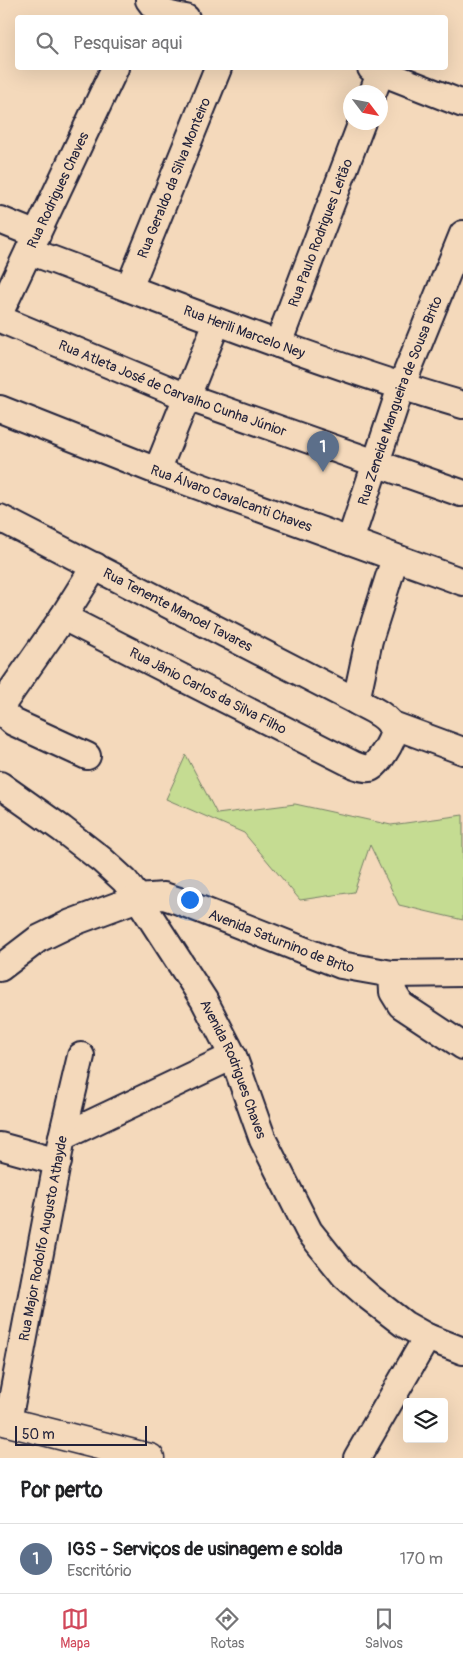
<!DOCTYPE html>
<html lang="pt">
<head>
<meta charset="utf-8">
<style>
  :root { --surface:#fff; --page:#f2f2f2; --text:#202124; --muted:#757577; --line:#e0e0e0; --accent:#d1495b }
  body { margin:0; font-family:Pangolin,sans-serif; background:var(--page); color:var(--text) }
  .controls { position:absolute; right:15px; bottom:15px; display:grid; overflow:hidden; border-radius:5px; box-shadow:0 5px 20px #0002 }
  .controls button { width:45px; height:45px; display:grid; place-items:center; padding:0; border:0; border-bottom:1px solid var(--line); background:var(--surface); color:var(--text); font:25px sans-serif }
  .compass { position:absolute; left:343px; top:85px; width:45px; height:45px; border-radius:50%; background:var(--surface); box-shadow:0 5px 20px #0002; rotate:122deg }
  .scale { position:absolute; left:15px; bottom:12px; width:132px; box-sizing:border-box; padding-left:5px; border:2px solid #22223b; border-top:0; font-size:14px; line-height:18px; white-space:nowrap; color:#22223b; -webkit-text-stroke:4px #f4d9bb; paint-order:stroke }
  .you { position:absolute; left:189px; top:899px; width:18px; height:18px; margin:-12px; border:4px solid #fff; border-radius:50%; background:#1a73e8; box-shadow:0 0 0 8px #1a73e833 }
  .badge { display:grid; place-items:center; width:32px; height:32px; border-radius:50%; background:var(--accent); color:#fff; font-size:16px; font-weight:700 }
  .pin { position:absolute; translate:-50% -41px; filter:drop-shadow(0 1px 2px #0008) }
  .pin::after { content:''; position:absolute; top:26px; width:18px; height:15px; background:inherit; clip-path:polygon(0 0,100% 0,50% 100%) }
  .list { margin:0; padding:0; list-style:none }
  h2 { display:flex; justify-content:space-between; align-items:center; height:65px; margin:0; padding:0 20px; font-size:21px }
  h2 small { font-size:16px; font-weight:400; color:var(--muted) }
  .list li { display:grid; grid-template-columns:32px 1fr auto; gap:15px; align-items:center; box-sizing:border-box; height:70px; padding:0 20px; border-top:1px solid var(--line) }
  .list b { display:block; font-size:19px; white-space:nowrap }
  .list p { margin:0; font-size:16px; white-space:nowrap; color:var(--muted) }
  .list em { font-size:16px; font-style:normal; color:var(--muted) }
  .icon { flex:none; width:28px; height:28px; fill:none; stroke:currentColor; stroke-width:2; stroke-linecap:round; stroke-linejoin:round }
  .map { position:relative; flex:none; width:463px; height:1458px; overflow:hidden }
  .search { position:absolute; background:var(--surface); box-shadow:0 5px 20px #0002; left:15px; right:15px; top:15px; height:55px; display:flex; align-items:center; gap:12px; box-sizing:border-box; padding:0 18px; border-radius:5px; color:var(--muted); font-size:19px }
  .sheet { height:135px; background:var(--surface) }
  nav { display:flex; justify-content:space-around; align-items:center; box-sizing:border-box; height:70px; border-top:1px solid var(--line); background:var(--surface); font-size:14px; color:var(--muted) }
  nav a { display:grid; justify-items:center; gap:2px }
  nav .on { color:var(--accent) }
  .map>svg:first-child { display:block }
  .green { fill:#c5dc92; stroke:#747f66 }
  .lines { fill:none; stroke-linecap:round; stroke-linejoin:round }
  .minor-casing { stroke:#22223b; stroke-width:30 }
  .major-casing { stroke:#22223b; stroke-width:31 }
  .minor { stroke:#f4d9bb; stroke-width:26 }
  .major { stroke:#f4d9bb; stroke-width:28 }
  .labels { text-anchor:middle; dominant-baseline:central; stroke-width:4.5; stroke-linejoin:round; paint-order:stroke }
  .street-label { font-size:14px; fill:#22223b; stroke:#f4d9bb }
</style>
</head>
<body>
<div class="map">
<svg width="463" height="1458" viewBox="0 0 463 1458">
  <rect width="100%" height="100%" fill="#f4d9bb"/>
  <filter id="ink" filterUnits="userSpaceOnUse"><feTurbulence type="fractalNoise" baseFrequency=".02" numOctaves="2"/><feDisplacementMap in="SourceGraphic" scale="10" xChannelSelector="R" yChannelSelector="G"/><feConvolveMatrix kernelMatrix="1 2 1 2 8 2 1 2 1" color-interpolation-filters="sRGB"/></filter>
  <g filter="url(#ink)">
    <path class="green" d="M186 755 217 814 295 804 391 825 463 815V920L399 905 370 845 354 892 300 900 244 833 166 799Z"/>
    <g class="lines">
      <defs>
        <g id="minor">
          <path d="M149 0C157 13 172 16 186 18"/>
          <path d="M371 68 463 104"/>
          <path d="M373 92 381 71"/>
          <path d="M0 220 37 235"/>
          <path id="s1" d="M29 251C173 304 315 362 463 405"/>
          <path id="s2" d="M129 288 218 68"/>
          <path id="s3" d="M0 312 115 68"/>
          <path id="s4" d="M0 319 187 397 461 493"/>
          <path id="s5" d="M278 344 362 122"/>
          <path id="s6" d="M0 409 157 471 463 582"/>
          <path d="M157 471 217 322"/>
          <path id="s7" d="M0 518 356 701C366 707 386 714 391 726 392 728 393 731 393 733 393 741 377 766 370 768 364 769 359 767 354 765L63 617"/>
          <path id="s8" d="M350 541 401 387 463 234"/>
          <path d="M356 701 369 640 395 558"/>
          <path d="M390 724 463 751"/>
          <path d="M87 756 13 722 2 712 1 706 63 617 95 566"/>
          <path id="s9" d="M0 785 62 829 102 860 125 881 138 898 204 1000 233 1056 263 1140 309 1231 344 1275 369 1297 404 1324 427 1337 463 1351"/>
          <path id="s10" d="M0 968 38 939 71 923 138 898 164 896 179 901 341 965 392 974 463 973"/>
          <path d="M392 974 393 992 401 1005 463 1046"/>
          <path d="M62 1137 233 1056"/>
          <path d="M0 1146 58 1162"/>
          <path id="s11" d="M8 1421 62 1137 81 1056"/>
          <path d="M357 1458 427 1337"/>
        </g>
        <path id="major" d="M0 1420 150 1458"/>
      </defs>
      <use href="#minor" class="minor-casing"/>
      <use href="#major" class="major-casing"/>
      <use href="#minor" class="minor"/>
      <use href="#major" class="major"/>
    </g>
  </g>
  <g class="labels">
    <g class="street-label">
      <text stroke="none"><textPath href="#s2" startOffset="119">Rua Geraldo da Silva Monteiro</textPath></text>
      <text stroke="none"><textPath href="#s3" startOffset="135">Rua Rodrigues Chaves</textPath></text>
      <text stroke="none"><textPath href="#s5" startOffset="119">Rua Paulo Rodrigues Leitão</textPath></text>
      <text stroke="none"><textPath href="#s1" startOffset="230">Rua Herili Marcelo Ney</textPath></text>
      <text stroke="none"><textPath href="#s4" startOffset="186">Rua Atleta José de Carvalho Cunha Júnior</textPath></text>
      <text stroke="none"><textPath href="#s8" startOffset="149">Rua Zeneide Mangueira de Sousa Brito</textPath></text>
      <text stroke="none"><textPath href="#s6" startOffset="248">Rua Álvaro Cavalcanti Chaves</textPath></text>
      <text stroke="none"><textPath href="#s7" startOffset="200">Rua Tenente Manoel Tavares</textPath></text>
      <text transform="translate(208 691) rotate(27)">Rua Jânio Carlos da Silva Filho</text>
      <text stroke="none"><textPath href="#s10" startOffset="308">Avenida Saturnino de Brito</textPath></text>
      <text stroke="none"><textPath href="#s9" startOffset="376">Avenida Rodrigues Chaves</textPath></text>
      <text stroke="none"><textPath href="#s11" startOffset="186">Rua Major Rodolfo Augusto Athayde</textPath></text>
    </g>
  </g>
</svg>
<div class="controls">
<button><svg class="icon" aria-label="layers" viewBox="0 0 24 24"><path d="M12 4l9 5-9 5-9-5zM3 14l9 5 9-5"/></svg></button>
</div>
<svg class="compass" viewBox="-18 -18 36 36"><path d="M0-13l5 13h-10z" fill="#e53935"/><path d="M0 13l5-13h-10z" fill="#757577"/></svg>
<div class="scale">50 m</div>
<div class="you"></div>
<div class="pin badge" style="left:323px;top:472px;background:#5c6f8a">1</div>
<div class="search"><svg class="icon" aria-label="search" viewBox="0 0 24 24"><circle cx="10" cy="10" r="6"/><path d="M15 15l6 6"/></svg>Pesquisar aqui</div>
</div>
<section class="sheet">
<h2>Por perto<small></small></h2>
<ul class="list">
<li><span class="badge" style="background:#5c6f8a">1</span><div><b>IGS - Serviços de usinagem e solda</b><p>Escritório</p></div><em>170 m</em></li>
</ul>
</section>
<nav>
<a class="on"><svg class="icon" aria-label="map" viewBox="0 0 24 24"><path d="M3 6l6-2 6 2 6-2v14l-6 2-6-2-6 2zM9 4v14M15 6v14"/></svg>Mapa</a>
<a><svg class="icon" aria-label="directions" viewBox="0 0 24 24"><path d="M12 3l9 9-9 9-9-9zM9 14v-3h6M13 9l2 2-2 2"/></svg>Rotas</a>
<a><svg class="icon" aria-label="saved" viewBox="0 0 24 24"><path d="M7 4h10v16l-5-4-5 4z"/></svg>Salvos</a>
</nav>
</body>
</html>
